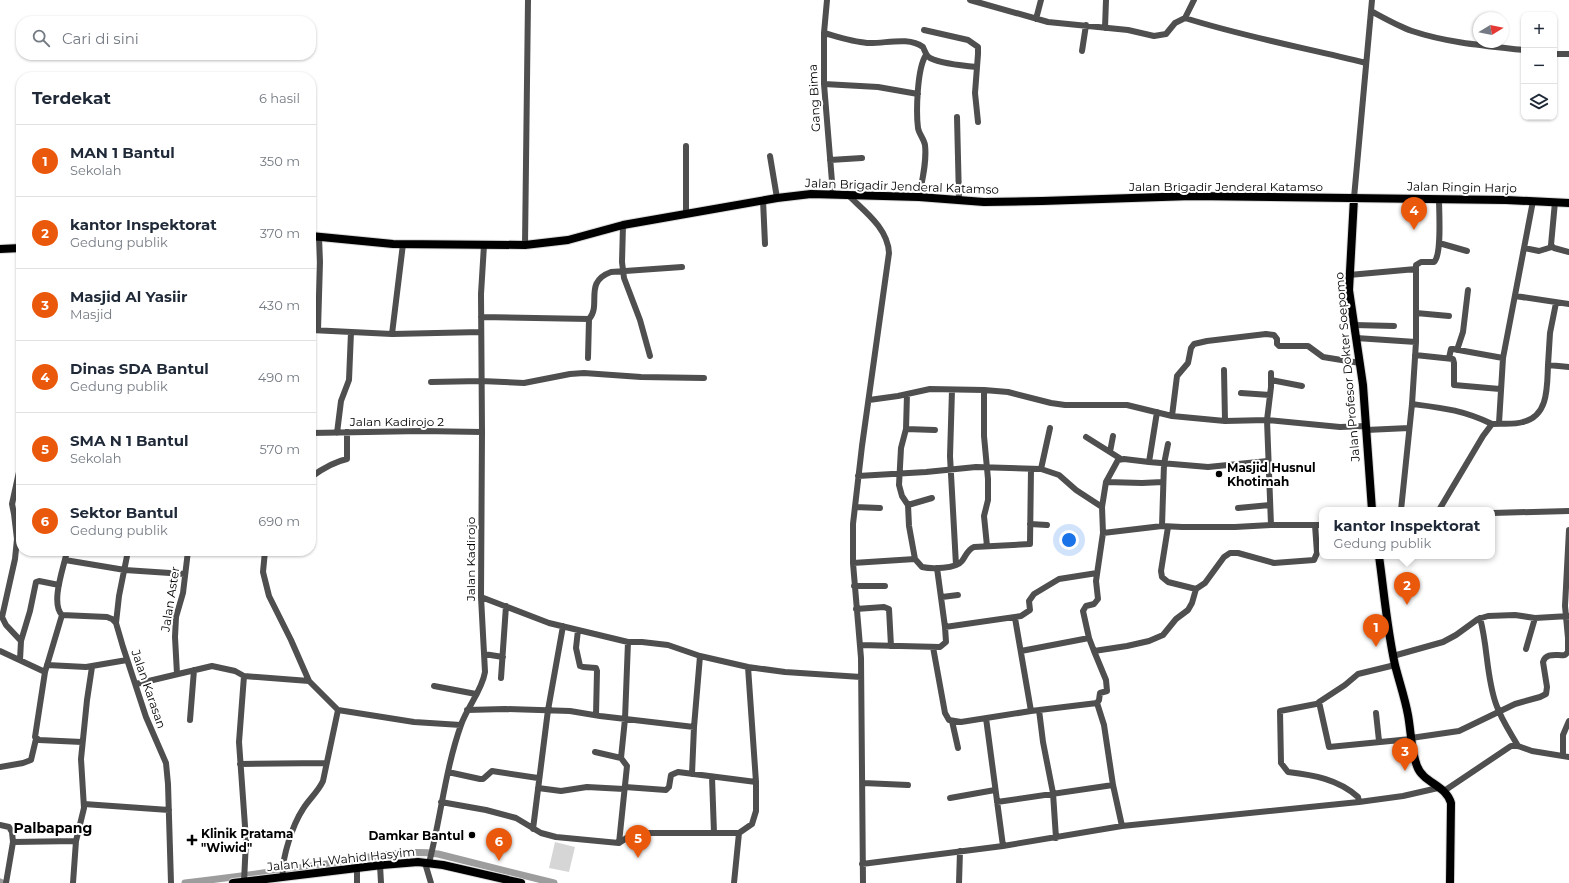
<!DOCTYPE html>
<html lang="id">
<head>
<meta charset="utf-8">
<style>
  :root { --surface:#fff; --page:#f2f2f3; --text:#1f2937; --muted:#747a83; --line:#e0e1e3; --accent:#ea580c }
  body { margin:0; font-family:Montserrat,sans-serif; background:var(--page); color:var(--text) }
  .controls { position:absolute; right:12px; top:12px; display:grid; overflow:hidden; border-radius:8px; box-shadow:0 1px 3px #0004 }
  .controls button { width:36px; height:36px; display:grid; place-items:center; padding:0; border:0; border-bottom:1px solid var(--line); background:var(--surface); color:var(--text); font:20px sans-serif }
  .compass { position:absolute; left:1473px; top:12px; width:36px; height:36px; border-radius:50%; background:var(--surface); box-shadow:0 1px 3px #0004; rotate:80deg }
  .you { position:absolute; left:1069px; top:540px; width:14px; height:14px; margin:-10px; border:3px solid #fff; border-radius:50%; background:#1a73e8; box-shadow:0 0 0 6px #1a73e833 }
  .badge { display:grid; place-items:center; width:26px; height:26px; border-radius:50%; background:var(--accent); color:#fff; font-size:13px; font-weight:700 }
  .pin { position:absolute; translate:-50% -33px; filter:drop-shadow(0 1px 2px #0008) }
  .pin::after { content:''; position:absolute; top:21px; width:14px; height:12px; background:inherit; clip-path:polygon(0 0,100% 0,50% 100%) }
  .popup { position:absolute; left:1319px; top:507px; width:176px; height:52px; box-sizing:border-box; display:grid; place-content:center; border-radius:8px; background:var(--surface); filter:drop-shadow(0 1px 3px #0005); font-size:13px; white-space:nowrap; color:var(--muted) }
  .popup b { font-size:15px; color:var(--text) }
  .popup::after { content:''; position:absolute; left:50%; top:100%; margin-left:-8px; border:8px solid transparent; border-top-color:var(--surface) }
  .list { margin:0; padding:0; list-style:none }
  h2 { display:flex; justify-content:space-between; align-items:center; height:52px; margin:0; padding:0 16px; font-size:17px }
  h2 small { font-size:13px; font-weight:400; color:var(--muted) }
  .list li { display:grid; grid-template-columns:26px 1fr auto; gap:12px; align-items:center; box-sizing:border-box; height:72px; padding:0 16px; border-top:1px solid var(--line) }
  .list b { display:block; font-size:15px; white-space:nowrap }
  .list p { margin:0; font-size:13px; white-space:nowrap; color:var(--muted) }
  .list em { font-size:13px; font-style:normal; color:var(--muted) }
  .icon { flex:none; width:22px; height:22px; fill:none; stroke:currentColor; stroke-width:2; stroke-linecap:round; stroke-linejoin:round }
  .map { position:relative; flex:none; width:1569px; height:883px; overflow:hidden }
  .search { position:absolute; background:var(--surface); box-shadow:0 1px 3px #0004; left:16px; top:16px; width:300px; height:44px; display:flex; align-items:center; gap:10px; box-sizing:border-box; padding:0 14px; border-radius:16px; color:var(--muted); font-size:15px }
  .panel { position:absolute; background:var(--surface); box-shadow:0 1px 3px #0004; left:16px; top:72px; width:300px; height:484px; border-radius:16px }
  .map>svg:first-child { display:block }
  .green { fill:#d6d6d6 }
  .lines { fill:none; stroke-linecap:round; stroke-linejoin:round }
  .canal { stroke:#9d9d9d; stroke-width:7 }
  .major-casing { stroke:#dbdbdb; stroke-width:10 }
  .minor { stroke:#4f4f4f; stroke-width:6 }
  .major { stroke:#000; stroke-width:8 }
  .poi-dot { fill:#000; stroke:#fff; stroke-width:1.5 }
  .labels { text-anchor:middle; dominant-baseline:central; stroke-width:4; stroke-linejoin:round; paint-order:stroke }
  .street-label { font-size:12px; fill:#000; stroke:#fff }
  .poi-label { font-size:12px; font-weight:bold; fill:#000; stroke:#fff; text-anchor:start }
  .quarter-label { font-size:14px; font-weight:bold; fill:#000; stroke:#fff }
</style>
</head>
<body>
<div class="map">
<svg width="1569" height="883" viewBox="0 0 1569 883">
  <rect width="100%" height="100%" fill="#fff"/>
  <path class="green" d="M555 842 575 847 569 872 549 868Z"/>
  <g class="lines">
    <path class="canal" d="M0 882 2 883
      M185 883C234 877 283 871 332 863 367 858 403 849 438 854L554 883"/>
    <defs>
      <path id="major" d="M1354 198 1349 290 1363 385 1372 510
        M311 236 393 244 525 245 568 240 623 225 777 198 811 194 919 197 984 202 1042 201 1192 196 1506 200 1569 203
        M0 249 21 248
        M1379 556C1384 592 1387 629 1395 665 1399 681 1405 698 1408 715 1411 731 1411 750 1417 766 1423 783 1446 785 1451 803L1450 883
        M233 883 382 865 418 862 443 865 521 883"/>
    </defs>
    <use href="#major" class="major-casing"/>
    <path class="minor" d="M827 0 824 33V84L833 194
      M970 0 1048 22 1128 30 1154 36 1166 34 1175 23 1185 18
      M1194 0 1185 18C1245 37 1306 48 1366 63
      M1371 11C1384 18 1398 26 1412 31 1448 43 1487 46 1524 50
      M1036 19 1041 0
      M1105 28 1106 0
      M924 30 968 40 978 47V54L975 93 978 122
      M824 33C838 37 853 42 867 43 885 44 908 36 923 47 925 51 926 56 930 58 940 63 965 66 977 67
      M1082 51 1086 25
      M1554 54H1569
      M824 84 878 87 918 94
      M957 117 959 199
      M770 156 777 198
      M830 160 862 158
      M848 195C864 211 888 228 889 253L862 446 853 524V563L861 658 863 883
      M919 197C922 181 927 162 925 145 924 139 919 134 918 128 916 112 917 68 926 55
      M1354 198 1372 0
      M763 200 765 244
      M1555 202 1551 245 1554 248 1569 252
      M686 214V146
      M623 225 622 262 624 278 640 320 650 356
      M1439 243 1467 251
      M525 245 528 0
      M1524 248 1539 251 1552 247
      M1349 275 1416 269
      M1515 296 1569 304
      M1416 313 1449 316
      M481 317 589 319C602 305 583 282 611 272L682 267
      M1354 325 1394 326
      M311 330 392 334 403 244
      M318 330 320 262 319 237
      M392 334 481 332
      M1356 338 1416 342
      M1457 350 1463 332 1468 290
      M1415 355 1453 359 1454 363V385L1500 389
      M588 358 589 319
      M1449 358 1451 349H1453L1503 358
      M1548 365 1550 333 1556 303
      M1224 370 1225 421
      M1271 373V387L1267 420 1271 525
      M1271 380 1302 386
      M431 382 481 381 524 383 570 374 584 373 641 377 704 378
      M952 390 950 456 956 565
      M984 390V436L988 479V500L984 516 987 546
      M1241 393 1270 395
      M907 394 906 429 901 448 899 485 902 496 908 505 909 526 915 559 922 567C931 569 956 569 962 561 966 556 967 550 974 547L1030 544 1031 469
      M869 400 898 396 930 389 984 390 1008 392 1051 403 1065 405H1127L1172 416 1225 421 1267 420 1340 427 1366 426
      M1412 404C1443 408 1463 410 1492 424
      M1172 416 1177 376 1188 363 1191 348 1194 344 1207 341 1266 334 1274 335 1277 339V344L1279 346H1308L1323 357 1360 363
      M1499 423 1503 358 1533 201
      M906 429 935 430
      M1366 430 1409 428
      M311 433 422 431 482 432
      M337 433 341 401 349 380 351 332
      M1086 437 1121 459
      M1110 452 1113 436
      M1149 462 1208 467 1268 461
      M1041 469 1050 428
      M858 476 926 472 976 467 1041 469 1059 475 1076 490 1102 507 1103 533 1096 581 1098 599 1094 604 1086 606 1083 611 1089 638
      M311 477C322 469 333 462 347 459V432
      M1106 482 1142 483 1163 482
      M908 505 932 498
      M855 507 880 508
      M1102 507 1106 482 1118 460 1124 459 1149 462 1157 412
      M1238 508 1270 505
      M1401 510 1412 404 1416 342V265L1421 262H1434C1442 255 1439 211 1439 199
      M1439 510 1483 436 1492 424C1502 423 1513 425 1523 422 1549 416 1547 386 1548 365L1569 367
      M1492 513 1569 511
      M1030 524 1047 525
      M1162 526 1164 464 1168 444
      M1168 527 1161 571 1162 577 1168 582 1196 589
      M1103 533 1162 526 1182 527H1235L1271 525H1322
      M67 551C64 567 50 603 62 615L107 617 112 619 116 623 123 647 146 717 166 763 168 784 171 883
      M265 551 263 572 269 596 291 640 309 681 338 710
      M65 560 125 570 185 574
      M853 563 915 559
      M937 568 945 627
      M854 586H885
      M481 597 549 623 628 642H642L668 645 700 656 748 667 785 672 861 677
      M942 597 958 595
      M856 609 884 607 889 609 891 646
      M62 615 45 672 35 737 39 740 82 742
      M1015 618 1031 711
      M1480 618C1488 647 1486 676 1496 704 1501 719 1510 732 1518 746
      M116 623 119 596 128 551
      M578 630 576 648 580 666 583 667 596 668 597 671 596 715
      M21 641 30 611 36 582 39 581 59 585
      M860 645 940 647 946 642 945 627 1021 616 1030 610 1029 601 1034 594 1059 579 1097 573
      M933 647 945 713 949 720 961 722 1031 711 1097 703
      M1526 649 1535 618
      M0 651 45 672
      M1021 651 1089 638 1094 651
      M484 654 503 657
      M1393 656 1443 642 1456 635 1478 619 1488 616 1515 615 1535 618 1569 616
      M20 660 21 641 6 625 2 617 15 559 17 539 14 514 12 504 21 463
      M47 665 86 667 127 660
      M177 674 175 637 176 617 183 593 188 551
      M244 676 309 681
      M501 678 506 606
      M136 684 212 666 235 671 244 676 239 742 246 840 244 882
      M434 686 476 694
      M1319 702 1329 747 1411 739
      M467 710 505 709 570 711 600 716 694 727
      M1039 710 1043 742 1053 793 1056 838
      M1376 713 1379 741
      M986 718 1003 846
      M190 720 194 670
      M952 721 958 748
      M1411 738 1459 731 1515 704 1540 697 1546 694 1547 687 1543 662C1546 652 1557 656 1565 655L1568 652V638L1565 606 1569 530
      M595 752 621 758
      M1563 756V735L1569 721
      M240 764 326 763
      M0 767 23 763 31 760 36 739
      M448 772 480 779H483L492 771 538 778
      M692 774 694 727 700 656
      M712 777 714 833
      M863 783 908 785
      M625 787 666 790 669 787 671 775 678 772 756 782
      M538 788 561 791 587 787 624 789
      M1444 791 1511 746H1518L1532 751 1569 757
      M950 798 995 790
      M441 802 486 810 516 818 541 833 556 837 619 843 634 833H739L752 824 756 811V782L748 667
      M997 802 1113 785
      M1359 802 1358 797C1338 779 1313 775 1288 772L1281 763 1280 711 1316 704 1345 685 1358 674 1395 665
      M84 804 169 810
      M0 825 9 827 12 832 13 842 6 883
      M1122 826 1113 785 1104 725 1097 703 1099 700 1100 693 1107 691 1106 680 1094 651 1127 646 1149 641 1163 635 1176 619 1188 610 1192 603 1196 589 1205 583 1224 557 1230 553H1238L1274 563 1314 560 1317 553 1315 525
      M533 829 548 710 563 626
      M13 842 76 841
      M619 843 627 766 621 758 625 719 628 642
      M425 863 431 883
      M429 863C441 817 445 770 461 725 467 707 482 691 485 672L481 597 482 432 481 294 484 245
      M862 864 1003 846 1122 826 1359 802 1403 796 1438 788
      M380 865 381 883
      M357 868V883
      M283 877C281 859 293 824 303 809 309 799 318 792 323 781L338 710 414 722 461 725
      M73 883 76 841 84 808 81 759 87 700 92 667
      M734 883 739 833
      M959 883 960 851"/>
    <use href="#major" class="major"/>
  </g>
  <g class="poi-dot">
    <circle cx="1219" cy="474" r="4"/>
    <circle cx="472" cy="835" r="4"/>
    <path d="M190 834h4v4h4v4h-4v4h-4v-4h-4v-4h4z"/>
  </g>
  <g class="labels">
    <g class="street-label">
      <text transform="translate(814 98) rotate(-93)">Gang Bima</text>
      <text transform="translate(902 186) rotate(2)">Jalan Brigadir Jenderal Katamso</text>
      <text x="1226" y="186">Jalan Brigadir Jenderal Katamso</text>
      <text transform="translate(1462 187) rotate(1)">Jalan Ringin Harjo</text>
      <text transform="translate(1347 367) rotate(-95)">Jalan Profesor Dokter Soepomo</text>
      <text x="397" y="421">Jalan Kadirojo 2</text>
      <text transform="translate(470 559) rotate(-90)">Jalan Kadirojo</text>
      <text transform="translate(170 599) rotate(-81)">Jalan Aster</text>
      <text transform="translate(149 689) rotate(71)">Jalan Karasan</text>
      <text transform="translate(341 859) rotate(-6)">Jalan K.H. Wahid Hasyim</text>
    </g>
    <g class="poi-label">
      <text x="1227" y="467">Masjid Husnul<tspan x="1227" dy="14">Khotimah</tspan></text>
      <text x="201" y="833">Klinik Pratama<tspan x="201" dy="14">"Wiwid"</tspan></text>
      <text x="464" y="835" text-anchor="end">Damkar Bantul</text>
    </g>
    <g class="quarter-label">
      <text x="53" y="828">Palbapang</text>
    </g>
  </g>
</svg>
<div class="controls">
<button>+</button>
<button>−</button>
<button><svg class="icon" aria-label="layers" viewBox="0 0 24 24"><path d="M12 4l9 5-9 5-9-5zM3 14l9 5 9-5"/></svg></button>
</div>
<svg class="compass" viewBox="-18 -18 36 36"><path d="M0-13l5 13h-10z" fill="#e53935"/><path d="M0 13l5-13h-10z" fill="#747a83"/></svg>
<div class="you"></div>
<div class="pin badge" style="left:1376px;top:647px">1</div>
<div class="pin badge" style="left:1407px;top:605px">2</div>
<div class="popup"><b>kantor Inspektorat</b>Gedung publik</div>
<div class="pin badge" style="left:1405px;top:771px">3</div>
<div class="pin badge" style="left:1414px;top:230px">4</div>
<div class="pin badge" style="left:638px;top:858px">5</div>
<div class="pin badge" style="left:499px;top:861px">6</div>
<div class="search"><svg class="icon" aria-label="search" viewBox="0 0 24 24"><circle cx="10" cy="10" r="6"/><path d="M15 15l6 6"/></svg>Cari di sini</div>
<section class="panel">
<h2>Terdekat<small>6 hasil</small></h2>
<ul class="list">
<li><span class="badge">1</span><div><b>MAN 1 Bantul</b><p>Sekolah</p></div><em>350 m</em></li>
<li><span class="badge">2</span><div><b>kantor Inspektorat</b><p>Gedung publik</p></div><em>370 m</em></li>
<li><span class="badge">3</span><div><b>Masjid Al Yasiir</b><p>Masjid</p></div><em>430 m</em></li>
<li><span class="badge">4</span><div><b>Dinas SDA Bantul</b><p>Gedung publik</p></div><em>490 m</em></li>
<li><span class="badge">5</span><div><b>SMA N 1 Bantul</b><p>Sekolah</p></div><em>570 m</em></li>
<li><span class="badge">6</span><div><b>Sektor Bantul</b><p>Gedung publik</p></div><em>690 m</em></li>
</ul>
</section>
</div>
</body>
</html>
